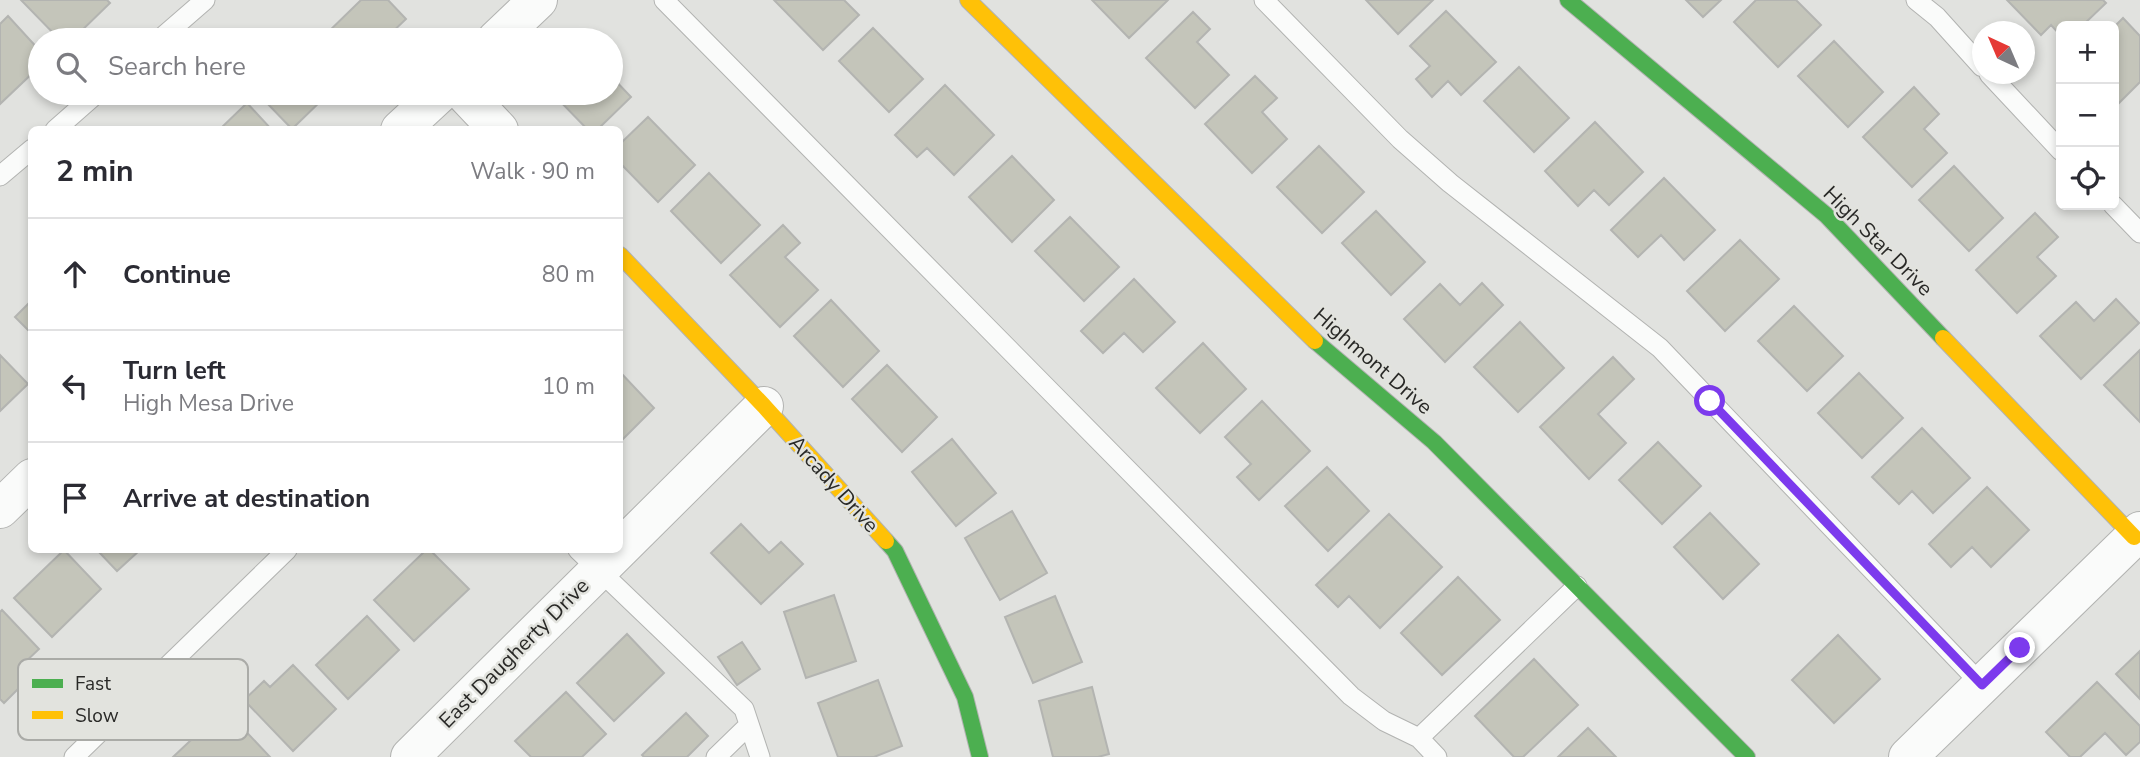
<!DOCTYPE html>
<html lang="en">
<head>
<meta charset="utf-8">
<style>
  :root { --surface:#fff; --page:#f7f7f7; --text:#2b2b33; --muted:#7c7c81; --line:#e1e1e2 }
  body { margin:0; font-family:"Nunito Sans",sans-serif; background:var(--page); color:var(--text) }
  .controls { position:absolute; right:21px; top:21px; display:grid; overflow:hidden; border-radius:10px; box-shadow:0 4px 10px #0003 }
  .controls button { width:63px; height:63px; display:grid; place-items:center; padding:0; border:0; border-bottom:2px solid var(--line); background:var(--surface); color:var(--text); font:35px sans-serif }
  .compass { position:absolute; left:1972px; top:21px; width:63px; height:63px; border-radius:50%; background:var(--surface); box-shadow:0 4px 10px #0003; rotate:316deg }
  .stop { position:absolute; width:21px; height:21px; margin:-16px; border:5px solid #7c3aed; border-radius:50%; background:#fff }
  .stop.end { background:#7c3aed; border-color:#fff; box-shadow:0 2px 7px #0008 }
  .list { margin:0; padding:0; list-style:none }
  h2 { display:flex; justify-content:space-between; align-items:center; height:91px; margin:0; padding:0 28px; font-size:30px }
  h2 small { font-size:23px; font-weight:400; color:var(--muted) }
  .list li { display:grid; grid-template-columns:46px 1fr auto; gap:21px; align-items:center; box-sizing:border-box; height:112px; padding:0 28px; border-top:2px solid var(--line) }
  .list b { display:block; font-size:26px; white-space:nowrap }
  .list p { margin:0; font-size:23px; white-space:nowrap; color:var(--muted) }
  .list em { font-size:23px; font-style:normal; color:var(--muted) }
  .icon { flex:none; width:38px; height:38px; fill:none; stroke:currentColor; stroke-width:2; stroke-linecap:round; stroke-linejoin:round }
  .map { position:relative; flex:none; width:2140px; height:757px; overflow:hidden }
  .search { position:absolute; background:var(--surface); box-shadow:0 4px 10px #0003; left:28px; top:28px; width:595px; height:77px; display:flex; align-items:center; gap:18px; box-sizing:border-box; padding:0 24px; border-radius:38px; color:var(--muted); font-size:26px }
  .panel { position:absolute; background:var(--surface); box-shadow:0 4px 10px #0003; left:28px; top:126px; width:595px; height:427px; border-radius:10px }
  .map>svg:first-child { display:block }
  .building { fill:#c4c5ba; stroke:#b3b4b1; stroke-width:2 }
  .lines { fill:none; stroke-linecap:round; stroke-linejoin:round }
  .lane-casing { stroke:#b2b3b1; stroke-width:21 }
  .street-casing { stroke:#b2b3b1; stroke-width:40 }
  .fast-casing { stroke:#b2b3b1; stroke-width:18 }
  .slow-casing { stroke:#b2b3b1; stroke-width:18 }
  .lane { stroke:#fafbfa; stroke-width:19 }
  .street { stroke:#fafbfa; stroke-width:38 }
  .fast { stroke:#4caf50; stroke-width:16 }
  .slow { stroke:#ffc107; stroke-width:16 }
  .route { stroke:#7c3aed; stroke-width:9 }
  .labels { text-anchor:middle; dominant-baseline:central; stroke-width:5; stroke-linejoin:round; paint-order:stroke }
  .street-label { font-size:21px; fill:#292927; stroke:#e2e3de }
  .key { fill:#e2e3de; stroke:#aaaba7; stroke-width:2 }
  .key-label { font-size:19px; fill:#292927 }
</style>
</head>
<body>
<div class="map">
<svg width="2140" height="757" viewBox="0 0 2140 757">
  <rect width="100%" height="100%" fill="#e1e2df"/>
  <path class="building" d="M21 0H107L110 3 72 40H60Z
    M361 0H388L406 19 384 40H322L321 39Z
    M774 0H844L859 15 823 50Z
    M1092 0H1168L1129 38Z
    M1366 0H1433L1398 34Z
    M1686 0H1721L1703 17Z
    M1756 0H1796L1821 25 1778 67 1734 22Z
    M2007 0H2103L2106 3 2082 26H2061V36L2051 25 2041 35Z
    M1446 11 1496 62 1461 95 1448 81 1432 97 1416 79 1430 66 1410 46Z
    M1193 12 1210 29 1197 42 1229 75 1195 108 1146 58Z
    M8 16 40 51V66L0 104V24Z
    M2123 18 2140 36V82L2114 108V27Z
    M873 28 923 79 889 112 839 61Z
    M1834 41 1883 92 1848 127 1798 76Z
    M1519 67 1569 118 1534 152 1484 101Z
    M611 76 631 97 597 130H588L552 93H611Z
    M1255 76 1277 98 1262 112 1287 139 1252 173 1205 124Z
    M945 85 994 135 954 175 927 148 917 157 895 135Z
    M1914 87 1939 114 1924 129 1947 153 1912 187 1863 137Z
    M269 93H323L326 96 292 129 263 99Z
    M247 103 272 130H219Z
    M648 117 695 165 658 202 620 163V144Z
    M1595 122 1643 172 1609 205 1594 190 1578 206 1545 171Z
    M1319 146 1364 192 1322 233 1277 187Z
    M1012 156 1054 200 1012 242 969 197Z
    M1954 166 2003 218 1969 251 1919 200Z
    M709 173 760 225 721 263 671 211Z
    M1664 178 1715 230 1684 260 1661 235 1638 257 1611 230Z
    M1376 211 1425 262 1391 295 1342 243Z
    M2035 213 2058 237 2037 257 2056 276 2017 313 1976 270Z
    M1070 217 1119 267 1084 301 1035 251Z
    M783 225 800 243 785 257 818 290 780 327 730 275Z
    M1740 240 1779 279 1725 331 1687 291Z
    M1134 279 1175 322 1143 352 1124 333 1103 353 1081 331Z
    M1482 283 1503 305 1445 362 1404 319 1440 284 1460 305Z
    M2116 299 2139 323 2081 379 2040 336 2076 302 2094 321Z
    M32 300V334L15 317Z
    M831 300 879 351 843 387 794 336Z
    M1794 306 1843 356 1807 391 1758 341Z
    M1520 322 1564 368 1518 412 1474 367Z
    M1203 343 1246 389 1200 433 1156 388Z
    M2140 350V422L2104 385Z
    M0 355 28 384 0 411Z
    M1613 357 1634 379 1598 414 1626 443 1589 479 1540 427Z
    M887 365 937 417 902 452 852 399Z
    M620 372 654 408 620 442Z
    M1859 373 1903 418 1862 458 1818 413Z
    M1262 401 1310 451 1259 500 1237 477 1251 464 1225 437Z
    M1922 428 1970 478 1933 513 1912 491 1899 504 1872 477Z
    M952 439 996 493 956 526 912 472Z
    M1658 442 1701 486 1662 524 1619 480Z
    M1327 467 1369 511 1328 551 1285 506Z
    M1987 487 2029 530 1991 567 1972 547 1951 567 1929 544Z
    M1012 511 1047 573 1000 600 965 538Z
    M1710 513 1759 564 1723 599 1674 547Z
    M1389 514 1442 567 1380 628 1349 596 1338 607 1316 585Z
    M741 524 769 553 781 542 803 564 761 604 711 553Z
    M64 550 101 589 52 637 14 598Z
    M97 550H140L117 571Z
    M426 550H430L469 589 414 641 374 600Z
    M1458 577 1500 620 1442 675 1401 633Z
    M834 595 856 661 806 678 784 612Z
    M1055 596 1082 662 1033 683 1005 617Z
    M2 610 39 649 20 667 30 677 4 703 0 699V612Z
    M367 616 399 650 348 699 316 665Z
    M627 634 664 673 614 721 577 683Z
    M1838 635 1880 679 1834 723 1792 680Z
    M742 642 760 669 737 685 718 657Z
    M2140 651V699L2116 674Z
    M1534 659 1578 705 1523 757H1514L1475 716Z
    M293 665 336 709 293 751 244 700 264 681 270 687Z
    M878 680 902 746 874 757H838L818 703Z
    M2097 682 2140 726V742L2126 755 2105 733 2080 757H2070L2046 732Z
    M1092 687 1109 754 1098 757H1053L1039 701Z
    M566 692 606 734 582 757H531L515 741Z
    M686 713 708 736 687 757H644L642 755Z
    M237 722 270 757H173L206 726 219 739Z
    M1588 728 1616 757H1558Z"/>
  <g class="lines">
    <defs>
      <path id="lane" d="M664 0 1351 696 1384 721 1419 738
        M1264 0 1400 139 1450 183 1660 348 1982 685
        M1916 0 1937 17 1982 67
        M159 40 205 0
        M1989 74 2061 151
        M55 130 97 93
        M0 176 32 149
        M2113 205 2140 233
        M578 550 744 709 760 757
        M74 757 287 550
        M716 757 749 725
        M1437 757 1419 738 1577 586"/>
      <path id="street" d="M496 40 538 0
        M464 93 499 130
        M400 130 440 93
        M0 509 32 478
        M620 549 764 406
        M410 757 619 550
        M1908 757 2140 531"/>
      <path id="fast" d="M1568 0 1826 215 1943 338
        M1315 341 1434 442 1747 757
        M886 541 895 551 965 697 980 757"/>
      <path id="slow" d="M968 0 1315 341
        M620 255 764 406 886 541
        M1943 338 2134 537"/>
    </defs>
    <use href="#lane" class="lane-casing"/>
    <use href="#street" class="street-casing"/>
    <use href="#fast" class="fast-casing"/>
    <use href="#slow" class="slow-casing"/>
    <use href="#lane" class="lane"/>
    <use href="#street" class="street"/>
    <use href="#fast" class="fast"/>
    <use href="#slow" class="slow"/>
  </g>
  <g class="lines">
    <path class="route" d="M1710 401 1982 685 2020 648"/>
  </g>
  <g class="labels">
    <g class="street-label">
      <text transform="translate(1878 241) rotate(45)">High Star Drive</text>
      <text transform="translate(1373 361) rotate(41)">Highmont Drive</text>
      <text transform="translate(834 484) rotate(48)">Arcady Drive</text>
      <text transform="translate(514 653) rotate(-45)">East Daugherty Drive</text>
    </g>
  </g>
  <rect x="18" y="659" width="230" height="81" rx="10" class="key"/>
  <rect x="32" y="679" width="31" height="9" fill="#4caf50"/>
  <rect x="32" y="711" width="31" height="8" fill="#ffc107"/>
  <g class="key-label">
    <text x="75" y="690">Fast</text>
    <text x="75" y="722">Slow</text>
  </g>
</svg>
<div class="controls">
<button>+</button>
<button>−</button>
<button><svg class="icon" aria-label="locate" viewBox="0 0 24 24"><circle cx="12" cy="12" r="6"/><path d="M12 2v4M12 18v4M2 12h4M18 12h4"/></svg></button>
</div>
<svg class="compass" viewBox="-18 -18 36 36"><path d="M0-13l5 13h-10z" fill="#e53935"/><path d="M0 13l5-13h-10z" fill="#7c7c81"/></svg>
<div class="stop" style="left:1710px;top:401px"></div>
<div class="stop end" style="left:2020px;top:648px"></div>
<div class="search"><svg class="icon" aria-label="search" viewBox="0 0 24 24"><circle cx="10" cy="10" r="6"/><path d="M15 15l6 6"/></svg>Search here</div>
<section class="panel">
<h2>2 min<small>Walk · 90 m</small></h2>
<ul class="list">
<li><svg class="icon" aria-label="ahead" viewBox="0 0 24 24"><path d="M12 20V5M6 11l6-6 6 6"/></svg><div><b>Continue</b></div><em>80 m</em></li>
<li><svg class="icon" aria-label="left" viewBox="0 0 24 24"><path d="M17 20v-9H6M10 6l-5 5 5 5"/></svg><div><b>Turn left</b><p>High Mesa Drive</p></div><em>10 m</em></li>
<li><svg class="icon" aria-label="arrive" viewBox="0 0 24 24"><path d="M6 21V4h12l-3 4 3 4H6"/></svg><div><b>Arrive at destination</b></div></li>
</ul>
</section>
</div>
</body>
</html>
